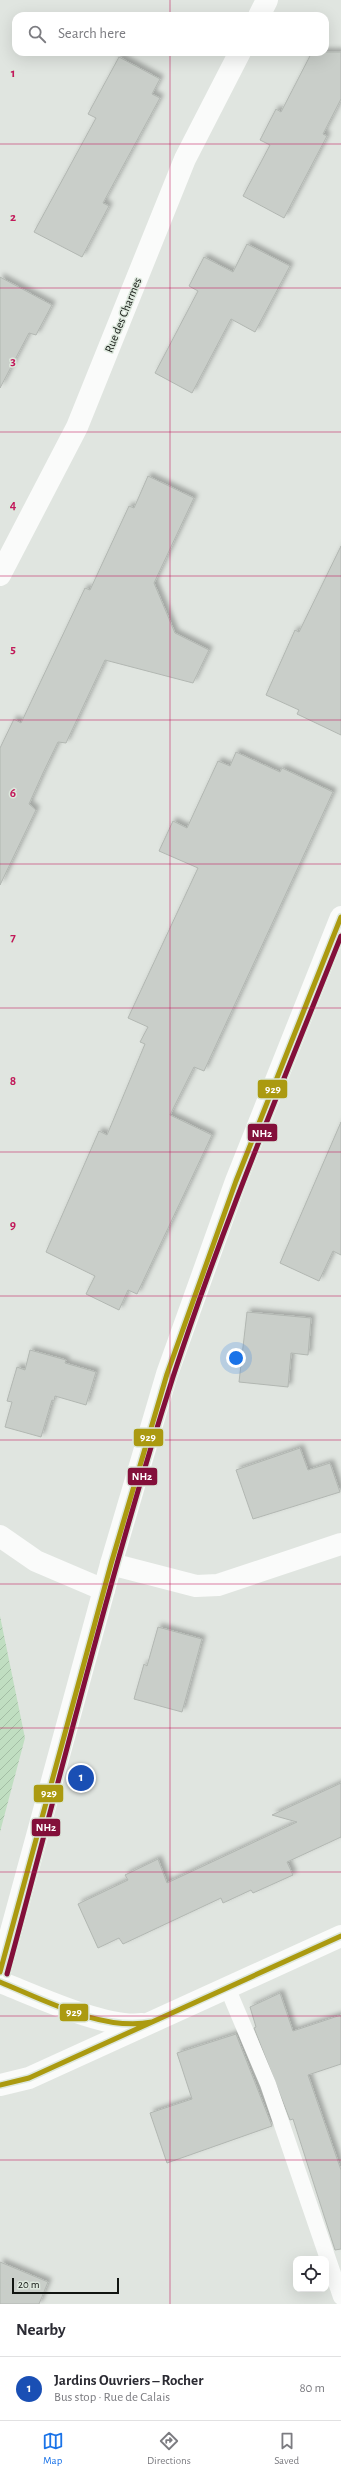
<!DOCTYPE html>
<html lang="en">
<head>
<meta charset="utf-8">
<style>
  :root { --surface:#fff; --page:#f7f7f7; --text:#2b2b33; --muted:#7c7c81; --line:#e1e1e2; --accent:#1a73e8 }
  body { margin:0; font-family:"Alegreya Sans",sans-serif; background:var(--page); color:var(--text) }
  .controls { position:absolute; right:12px; bottom:12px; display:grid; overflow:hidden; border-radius:8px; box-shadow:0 4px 16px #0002 }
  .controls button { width:36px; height:36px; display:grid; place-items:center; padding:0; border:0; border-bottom:1px solid var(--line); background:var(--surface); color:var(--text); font:20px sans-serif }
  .scale { position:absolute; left:12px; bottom:10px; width:107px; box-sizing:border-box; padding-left:4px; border:2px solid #111511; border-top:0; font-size:11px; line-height:14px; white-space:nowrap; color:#111511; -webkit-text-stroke:3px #dde8dd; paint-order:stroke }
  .you { position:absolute; left:236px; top:1358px; width:14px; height:14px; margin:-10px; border:3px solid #fff; border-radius:50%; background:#1a73e8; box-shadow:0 0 0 6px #1a73e833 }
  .badge { display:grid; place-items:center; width:26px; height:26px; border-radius:50%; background:var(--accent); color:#fff; font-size:13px; font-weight:700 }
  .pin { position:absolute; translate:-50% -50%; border:2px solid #fff; box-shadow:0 1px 4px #0006 }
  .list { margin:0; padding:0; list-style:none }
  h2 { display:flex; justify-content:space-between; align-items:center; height:52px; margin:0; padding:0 16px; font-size:17px }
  h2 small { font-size:13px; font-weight:400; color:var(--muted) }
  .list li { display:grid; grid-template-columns:26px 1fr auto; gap:12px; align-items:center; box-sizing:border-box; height:64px; padding:0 16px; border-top:1px solid var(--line) }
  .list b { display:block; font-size:15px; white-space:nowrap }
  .list p { margin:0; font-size:13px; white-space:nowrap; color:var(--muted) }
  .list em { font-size:13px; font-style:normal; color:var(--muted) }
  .icon { flex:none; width:22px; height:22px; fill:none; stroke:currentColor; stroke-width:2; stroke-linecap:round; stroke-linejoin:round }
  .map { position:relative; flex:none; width:341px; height:2304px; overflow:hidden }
  .search { position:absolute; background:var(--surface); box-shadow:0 4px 16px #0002; left:12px; right:12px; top:12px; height:44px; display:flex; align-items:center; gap:10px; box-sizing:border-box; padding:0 14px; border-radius:12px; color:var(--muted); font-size:15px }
  .sheet { height:116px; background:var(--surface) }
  nav { display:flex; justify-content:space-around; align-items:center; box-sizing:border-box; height:56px; border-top:1px solid var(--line); background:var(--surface); font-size:11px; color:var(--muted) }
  nav a { display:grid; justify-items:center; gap:2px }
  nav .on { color:var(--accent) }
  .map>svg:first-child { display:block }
  .garden { fill:url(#garden-furrows) }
  .building { fill:#c9cec9; stroke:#b2b7b2; filter:url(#shadow) }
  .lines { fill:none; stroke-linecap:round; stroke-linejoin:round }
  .service { stroke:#fafbfa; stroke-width:16 }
  .minor { stroke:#fafbfa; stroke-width:22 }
  .tertiary { stroke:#fafbfa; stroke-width:22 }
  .bus-1-casing { stroke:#dde8dd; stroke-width:8 }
  .bus-2-casing { stroke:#dde8dd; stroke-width:8 }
  .bus-1 { stroke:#ab9a10; stroke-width:5 }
  .bus-2 { stroke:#830f3a; stroke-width:5 }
  .grid { fill:none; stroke:#c2185b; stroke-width:1; stroke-opacity:0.55 }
  .labels { text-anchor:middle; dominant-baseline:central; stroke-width:3; stroke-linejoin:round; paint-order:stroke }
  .street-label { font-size:12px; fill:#111511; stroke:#dde8dd }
  .grid-label { font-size:13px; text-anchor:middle; font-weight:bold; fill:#c2185b; stroke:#dde8dd; stroke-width:3; stroke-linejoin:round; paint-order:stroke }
  .line-badge { stroke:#dde8dd; stroke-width:1.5 }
  .badge-label { font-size:11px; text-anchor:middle; font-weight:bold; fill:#fff }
</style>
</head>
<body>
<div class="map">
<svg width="341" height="2304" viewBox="0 0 341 2304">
  <defs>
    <pattern id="garden-furrows" width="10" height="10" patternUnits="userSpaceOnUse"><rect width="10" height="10" fill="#c0dec1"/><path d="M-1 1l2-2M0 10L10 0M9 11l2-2" fill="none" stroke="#a4bea5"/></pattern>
    <filter id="shadow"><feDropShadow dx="3.5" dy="-3.5" stdDeviation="2" flood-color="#0004"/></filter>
  </defs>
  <rect width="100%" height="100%" fill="#e0e5e0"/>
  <path class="garden" d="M0 1616 25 1738 0 1832Z"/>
  <path class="building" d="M312 52H341V99L323 134 327 136 284 218 243 196 270 145 260 140 276 109 281 112Z
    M119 57 160 79 152 94 160 98 103 203 109 206 82 257 34 232 96 118 88 114Z
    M247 244 290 266 255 332 231 319 192 393 155 373 198 291 189 286 204 257 233 272Z
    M0 277 52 305 36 335 29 333 0 388Z
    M148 476 194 498 154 583 175 633 209 650 193 683 105 660 66 743 58 742 43 773 29 804 36 810 0 885V748L14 719 21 723 85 588 90 590 129 506 134 508Z
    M341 546V735L297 714 299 710 266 695 295 630 299 632Z
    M236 752 280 772 282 768 333 792 204 1071 194 1067 170 1115 212 1135 137 1294 128 1290 119 1310 86 1294 95 1276 46 1252 99 1131 107 1135 145 1044 140 1042 148 1027 128 1018 198 868 159 851 173 821 187 828 218 761 230 766Z
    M341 1122V1255L333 1251 319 1281 280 1263Z
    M247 1312 311 1318 308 1355 291 1353 288 1387 239 1382Z
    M30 1350 66 1360 65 1363 96 1372 86 1405 55 1396 54 1401 52 1400 41 1437 5 1427 12 1402 7 1401 17 1367 25 1370Z
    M300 1448 308 1470 330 1463 340 1492 253 1519 236 1470Z
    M158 1627 202 1639 182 1712 134 1699 144 1664 147 1666Z
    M341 1783V1837L287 1862 293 1875 253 1893 251 1890 223 1903 221 1898 123 1944 119 1938 98 1948 78 1904 128 1880 125 1875 158 1859 167 1883 297 1822 272 1815Z
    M280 1993 293 2031 341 2015V2064L308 2075 341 2170V2249L335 2250 293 2119 290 2120 254 2028 256 2027 250 2007Z
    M236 2034 272 2126 167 2163 150 2113 192 2099 177 2053Z
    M0 2262 48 2282 39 2304H0Z"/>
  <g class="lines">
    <path class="service" d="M227 1987 268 2084 341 2297"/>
    <path class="minor" d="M259 16 267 0
      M0 575 77 427 185 159 240 52
      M0 1536 36 1561 104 1590
      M111 1564 196 1586 218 1585 341 1544
      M0 1982C36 1996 106 2029 142 2024
      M0 2085 29 2078 341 1936"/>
    <path class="tertiary" d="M0 1972 111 1564 167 1374 236 1181 341 917"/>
    <defs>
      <path id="bus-1" d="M0 1972 111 1564 167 1374 236 1181 341 917
        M0 1982C44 2000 104 2032 152 2022
        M0 2085 29 2078 341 1936"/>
      <path id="bus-2" d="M7 1974C61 1775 110 1573 173 1377 222 1227 283 1082 341 936"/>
    </defs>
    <use href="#bus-1" class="bus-1-casing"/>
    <use href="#bus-2" class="bus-2-casing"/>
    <use href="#bus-1" class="bus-1"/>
    <use href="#bus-2" class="bus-2"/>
  </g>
  <path class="grid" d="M170 0V16M170 52V2304M0 144H341M0 288H341M0 432H341M0 576H341M0 720H341M0 864H341M0 1008H341M0 1152H341M0 1296H341M0 1440H341M0 1584H341M0 1728H341M0 1872H341M0 2016H341M0 2160H341"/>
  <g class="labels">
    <g class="street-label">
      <text transform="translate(123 315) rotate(-68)">Rue des Charmes</text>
    </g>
  </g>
  <g class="grid-label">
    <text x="13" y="77">1</text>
    <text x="13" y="221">2</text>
    <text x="13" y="365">3</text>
    <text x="13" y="509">4</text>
    <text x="13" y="653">5</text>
    <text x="13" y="797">6</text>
    <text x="13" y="941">7</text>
    <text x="13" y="1085">8</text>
    <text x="13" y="1229">9</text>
  </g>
  <g class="line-badge">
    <rect x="257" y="1079" width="31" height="20" rx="4" fill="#ab9a10"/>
    <rect x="247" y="1123" width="31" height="19" rx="4" fill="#830f3a"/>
    <rect x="133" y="1428" width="31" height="19" rx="4" fill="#ab9a10"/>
    <rect x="127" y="1467" width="31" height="19" rx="4" fill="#830f3a"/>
    <rect x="33" y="1784" width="31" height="19" rx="4" fill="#ab9a10"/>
    <rect x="31" y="1818" width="30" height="19" rx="4" fill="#830f3a"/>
    <rect x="59" y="2003" width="30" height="19" rx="4" fill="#ab9a10"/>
  </g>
  <g class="badge-label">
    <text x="273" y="1093">929</text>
    <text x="262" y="1137">NH2</text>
    <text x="148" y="1441">929</text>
    <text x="142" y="1480">NH2</text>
    <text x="49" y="1797">929</text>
    <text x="46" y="1831">NH2</text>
    <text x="74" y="2016">929</text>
  </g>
</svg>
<div class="controls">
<button><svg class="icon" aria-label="locate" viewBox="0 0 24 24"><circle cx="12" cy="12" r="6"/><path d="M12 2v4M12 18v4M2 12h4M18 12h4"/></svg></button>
</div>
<div class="scale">20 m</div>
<div class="you"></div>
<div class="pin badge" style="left:81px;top:1778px;background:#1a4fb4">1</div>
<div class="search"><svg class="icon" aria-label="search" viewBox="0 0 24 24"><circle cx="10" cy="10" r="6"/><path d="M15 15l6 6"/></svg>Search here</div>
</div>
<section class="sheet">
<h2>Nearby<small></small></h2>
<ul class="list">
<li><span class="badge" style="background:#1a4fb4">1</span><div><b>Jardins Ouvriers – Rocher</b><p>Bus stop · Rue de Calais</p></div><em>80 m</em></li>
</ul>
</section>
<nav>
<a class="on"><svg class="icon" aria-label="map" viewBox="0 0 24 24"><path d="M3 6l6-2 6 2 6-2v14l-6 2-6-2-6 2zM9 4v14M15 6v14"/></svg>Map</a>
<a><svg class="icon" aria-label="directions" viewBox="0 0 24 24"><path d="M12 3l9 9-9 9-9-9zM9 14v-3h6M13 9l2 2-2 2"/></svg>Directions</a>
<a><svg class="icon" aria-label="saved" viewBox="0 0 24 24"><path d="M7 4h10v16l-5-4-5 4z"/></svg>Saved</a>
</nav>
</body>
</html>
